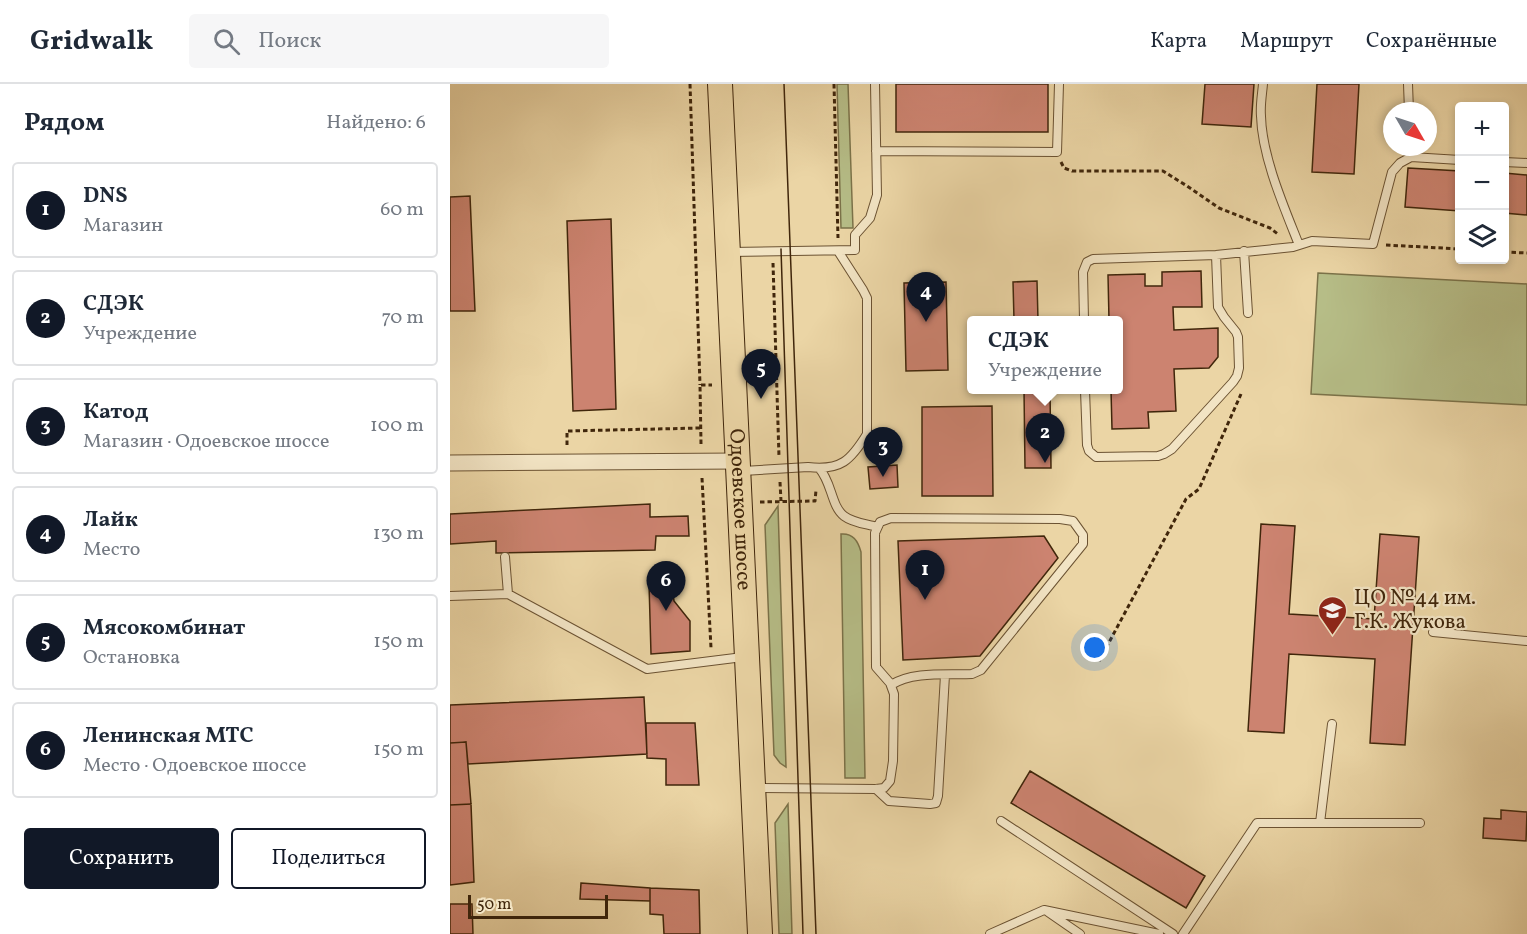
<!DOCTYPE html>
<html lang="ru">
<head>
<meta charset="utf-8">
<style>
  :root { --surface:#fff; --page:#f6f6f7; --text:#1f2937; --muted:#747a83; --line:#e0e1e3; --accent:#111827 }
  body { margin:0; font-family:Vollkorn,serif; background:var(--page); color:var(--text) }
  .controls { position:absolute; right:18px; top:18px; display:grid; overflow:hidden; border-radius:6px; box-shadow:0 3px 9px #0003 }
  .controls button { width:54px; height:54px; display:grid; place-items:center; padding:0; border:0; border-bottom:2px solid var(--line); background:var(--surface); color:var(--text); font:30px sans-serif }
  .compass { position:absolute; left:933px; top:18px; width:54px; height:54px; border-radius:50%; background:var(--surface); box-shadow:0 3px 9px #0003; rotate:129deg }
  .scale { position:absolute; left:18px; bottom:15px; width:140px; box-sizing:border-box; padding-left:6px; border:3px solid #40260b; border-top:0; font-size:16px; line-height:21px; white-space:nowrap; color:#40260b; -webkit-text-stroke:4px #f2e4c4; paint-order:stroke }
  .you { position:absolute; left:645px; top:564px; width:21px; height:21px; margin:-15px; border:4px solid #fff; border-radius:50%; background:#1a73e8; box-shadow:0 0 0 9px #1a73e833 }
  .badge { display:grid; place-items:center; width:39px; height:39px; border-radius:50%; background:var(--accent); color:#fff; font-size:20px; font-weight:700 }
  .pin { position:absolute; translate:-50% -50px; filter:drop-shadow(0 2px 3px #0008) }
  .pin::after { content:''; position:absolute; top:32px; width:21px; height:18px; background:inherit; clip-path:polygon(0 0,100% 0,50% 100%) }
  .popup { position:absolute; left:517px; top:232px; width:156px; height:78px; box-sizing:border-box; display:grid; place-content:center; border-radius:6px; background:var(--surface); filter:drop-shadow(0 2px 4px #0005); font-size:20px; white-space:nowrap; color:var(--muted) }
  .popup b { font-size:22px; color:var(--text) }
  .popup::after { content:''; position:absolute; left:50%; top:100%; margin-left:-12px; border:12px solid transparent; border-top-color:var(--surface) }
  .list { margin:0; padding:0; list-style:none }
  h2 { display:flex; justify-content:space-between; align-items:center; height:78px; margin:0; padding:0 24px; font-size:26px }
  h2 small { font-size:20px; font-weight:400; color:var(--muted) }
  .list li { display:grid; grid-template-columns:39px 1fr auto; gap:18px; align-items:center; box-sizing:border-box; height:96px; margin:0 12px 12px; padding:0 12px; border:2px solid var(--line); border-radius:6px }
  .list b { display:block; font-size:22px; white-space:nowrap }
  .list p { margin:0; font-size:20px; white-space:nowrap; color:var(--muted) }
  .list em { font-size:20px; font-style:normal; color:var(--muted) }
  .actions { display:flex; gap:12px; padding:18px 24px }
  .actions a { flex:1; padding:14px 0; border:2px solid var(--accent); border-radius:6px; text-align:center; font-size:21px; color:var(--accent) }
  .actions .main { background:var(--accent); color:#fff }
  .icon { flex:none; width:33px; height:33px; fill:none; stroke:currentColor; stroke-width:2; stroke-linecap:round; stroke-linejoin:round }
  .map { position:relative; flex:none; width:1077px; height:850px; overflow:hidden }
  header { display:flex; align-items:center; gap:36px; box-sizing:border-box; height:84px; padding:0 30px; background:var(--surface); border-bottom:2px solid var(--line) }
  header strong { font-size:28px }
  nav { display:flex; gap:33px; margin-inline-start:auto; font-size:21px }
  .search { width:420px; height:54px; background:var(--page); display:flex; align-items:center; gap:15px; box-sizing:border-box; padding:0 21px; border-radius:6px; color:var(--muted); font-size:22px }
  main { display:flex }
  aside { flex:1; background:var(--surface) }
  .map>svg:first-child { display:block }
  .green { fill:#b6bd87; stroke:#7b7249; stroke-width:1.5 }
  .building { fill:#cc8370; stroke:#40260b; stroke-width:1.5 }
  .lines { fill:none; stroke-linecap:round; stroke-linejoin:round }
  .service-casing { stroke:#6b5232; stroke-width:10 }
  .minor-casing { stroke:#6b5232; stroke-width:17 }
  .primary-casing { stroke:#40260b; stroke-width:26 }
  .path { stroke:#40260b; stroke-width:3; stroke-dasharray:4.5 3; stroke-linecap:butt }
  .service { stroke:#f2e4c4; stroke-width:8 }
  .minor { stroke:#f2e4c4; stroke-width:15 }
  .primary { stroke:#ebd5a5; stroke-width:24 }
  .tram { stroke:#40260b; stroke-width:1.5 }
  .labels { text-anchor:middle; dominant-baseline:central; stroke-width:4.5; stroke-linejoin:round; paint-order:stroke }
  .street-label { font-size:21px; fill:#40260b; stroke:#f2e4c4 }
  .poi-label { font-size:21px; fill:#40260b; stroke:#f2e4c4; text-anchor:start }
</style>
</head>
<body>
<header>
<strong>Gridwalk</strong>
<div class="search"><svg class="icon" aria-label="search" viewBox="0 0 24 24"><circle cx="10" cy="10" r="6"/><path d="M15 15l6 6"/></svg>Поиск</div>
<nav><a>Карта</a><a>Маршрут</a><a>Сохранённые</a></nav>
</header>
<main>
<aside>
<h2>Рядом<small>Найдено: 6</small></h2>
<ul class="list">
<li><span class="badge">1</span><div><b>DNS</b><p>Магазин</p></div><em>60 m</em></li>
<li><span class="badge">2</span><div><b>СДЭК</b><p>Учреждение</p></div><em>70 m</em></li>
<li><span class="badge">3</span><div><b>Катод</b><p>Магазин · Одоевское шоссе</p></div><em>100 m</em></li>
<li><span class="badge">4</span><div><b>Лайк</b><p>Место</p></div><em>130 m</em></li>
<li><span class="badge">5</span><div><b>Мясокомбинат</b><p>Остановка</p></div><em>150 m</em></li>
<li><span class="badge">6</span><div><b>Ленинская МТС</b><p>Место · Одоевское шоссе</p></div><em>150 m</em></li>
</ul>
<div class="actions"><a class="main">Сохранить</a><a>Поделиться</a></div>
</aside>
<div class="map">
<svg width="1077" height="850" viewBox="0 0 1077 850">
  <rect width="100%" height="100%" fill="#ebd5a5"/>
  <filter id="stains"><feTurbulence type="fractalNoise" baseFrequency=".00333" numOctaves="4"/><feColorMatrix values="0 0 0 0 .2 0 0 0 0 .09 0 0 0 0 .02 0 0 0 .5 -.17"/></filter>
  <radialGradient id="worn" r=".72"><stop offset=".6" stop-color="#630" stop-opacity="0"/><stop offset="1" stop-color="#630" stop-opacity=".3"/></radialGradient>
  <path class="green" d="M387 0H398L403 144H391Z
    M868 189 1077 200V321L861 310Z
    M328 422 336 683 330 679 324 671 315 441Z
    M391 450C403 449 408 457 411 468L415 694H395Z
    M338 720 342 850H329L325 739Z"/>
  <path class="building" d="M446 0H598V48H446Z
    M755 0H804L801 43 752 40Z
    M867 0H909L904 90 862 88Z
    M958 84 1010 87V127L955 123Z
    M1054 89 1077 91V131L1054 129Z
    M20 112 25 227H0V113Z
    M161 135 166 325 123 327 117 137Z
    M751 187 752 223H723L724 246 768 244V273L759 284 724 285 726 327 698 328 699 344 662 345 661 306H668V236H659L658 191 695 190V202H712V188Z
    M587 197 588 236H564L563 198Z
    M496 198 498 286 456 287 454 199Z
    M574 306H600L601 384H575Z
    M542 322 543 412H472V323Z
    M447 381 448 403 420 405 418 383Z
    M200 420V433L238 432 239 452H206L205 466 46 469V457L0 460V430Z
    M811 440 845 442 839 530 924 535 930 450 969 453 955 661 920 659 925 575 839 570 834 649 798 647Z
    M594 452 608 474 530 572 453 576 448 457Z
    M199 499 222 500 224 517 240 537V567L201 570Z
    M194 613 197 670 18 680 16 658 0 659V621Z
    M196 639H245L249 701H216V675L197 674Z
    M16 658 21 720 0 721V659Z
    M580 687 755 792 736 824 561 719Z
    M21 720 24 798 0 801V721Z
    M1051 726 1077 728 1076 757 1033 754 1034 734 1051 735Z
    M131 799 200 804V817L130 815Z
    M200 804 249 806 250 850H214L213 831 200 830Z
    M0 820H22L23 850H0Z"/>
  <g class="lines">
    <defs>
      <path id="service" d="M813 0C812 11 810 22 811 32 812 73 834 123 849 161
        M958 0 959 27
        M961 63V73L1010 76
        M426 67 607 68 609 0
        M1054 78 1077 79
        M794 167 798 229
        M280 168 405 166V151L420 134 427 111 425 0
        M634 236 633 188 637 178 643 175 766 171 843 163 862 157 923 160 942 88 950 79 961 73
        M635 306 637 361 639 367 646 373 708 372 714 370 722 365 783 298 787 292 789 284 788 253 786 248 774 233 768 223 766 171
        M369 384C382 398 381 422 394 432 403 439 417 440 427 443
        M293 387 358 383C391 387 401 376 417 350V214L413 206 388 167
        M55 473 58 510 197 585 293 573
        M0 512 58 510
        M983 548 1077 557
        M305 704 426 705 434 704 440 697 443 677 444 610 440 599 426 583 425 449 430 438 441 434 610 435 623 437 633 451V460L531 586 522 590C497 591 462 587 441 601
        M426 705 439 717 480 720 486 719 488 712 495 591
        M551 737 723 850
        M870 739 882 640
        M598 828 630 850
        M540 850 594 826 709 850
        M733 850 807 739H970"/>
      <path id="minor" d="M0 379 288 377"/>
      <g id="primary">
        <path id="s1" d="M270 0 310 850"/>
      </g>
    </defs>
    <use href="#service" class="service-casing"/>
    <use href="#minor" class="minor-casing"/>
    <use href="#primary" class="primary-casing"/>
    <path class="path" d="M240 0 250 301
      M384 0 388 154
      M611 78 614 84 622 87H713L737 102 769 124 820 144 829 151
      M936 161 1010 165
      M1054 168 1077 169
      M323 179 329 373
      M305 299 327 297
      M251 360 250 301H262
      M117 361V347L251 344
      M252 394 261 564
      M330 398 331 417
      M310 418 365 417 366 406
      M649 577 736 415 749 405 791 310"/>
    <use href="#service" class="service"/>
    <use href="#minor" class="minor"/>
    <use href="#primary" class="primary"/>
    <path class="tram" d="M334 0 366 850
      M331 165 353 850"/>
  </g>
  <defs>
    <symbol id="school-pin" viewBox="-11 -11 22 30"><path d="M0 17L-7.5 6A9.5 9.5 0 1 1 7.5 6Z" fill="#8f2418" stroke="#f2e4c4"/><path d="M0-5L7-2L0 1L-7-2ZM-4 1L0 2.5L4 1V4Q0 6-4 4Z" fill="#fff"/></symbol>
  </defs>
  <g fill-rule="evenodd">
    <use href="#school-pin" x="866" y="510" width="33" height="45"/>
  </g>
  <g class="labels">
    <g class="street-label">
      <text stroke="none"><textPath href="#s1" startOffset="426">Одоевское шоссе</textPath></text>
    </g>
    <g class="poi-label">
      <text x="904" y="514">ЦО №44 им.<tspan x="904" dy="24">Г.К. Жукова</tspan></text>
    </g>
  </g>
  <rect width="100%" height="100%" filter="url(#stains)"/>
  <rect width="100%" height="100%" fill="url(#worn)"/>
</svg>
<div class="controls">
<button>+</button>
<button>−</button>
<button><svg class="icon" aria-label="layers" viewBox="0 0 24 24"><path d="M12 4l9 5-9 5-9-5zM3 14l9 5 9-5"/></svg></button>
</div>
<svg class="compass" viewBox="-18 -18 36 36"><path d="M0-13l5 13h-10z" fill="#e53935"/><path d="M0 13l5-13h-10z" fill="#747a83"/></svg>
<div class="scale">50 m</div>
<div class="you"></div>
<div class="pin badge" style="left:475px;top:516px">1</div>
<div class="pin badge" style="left:595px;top:379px">2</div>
<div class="popup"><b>СДЭК</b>Учреждение</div>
<div class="pin badge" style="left:433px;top:393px">3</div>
<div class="pin badge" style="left:476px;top:238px">4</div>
<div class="pin badge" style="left:311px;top:315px">5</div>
<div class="pin badge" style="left:216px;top:527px">6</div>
</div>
</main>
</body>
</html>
